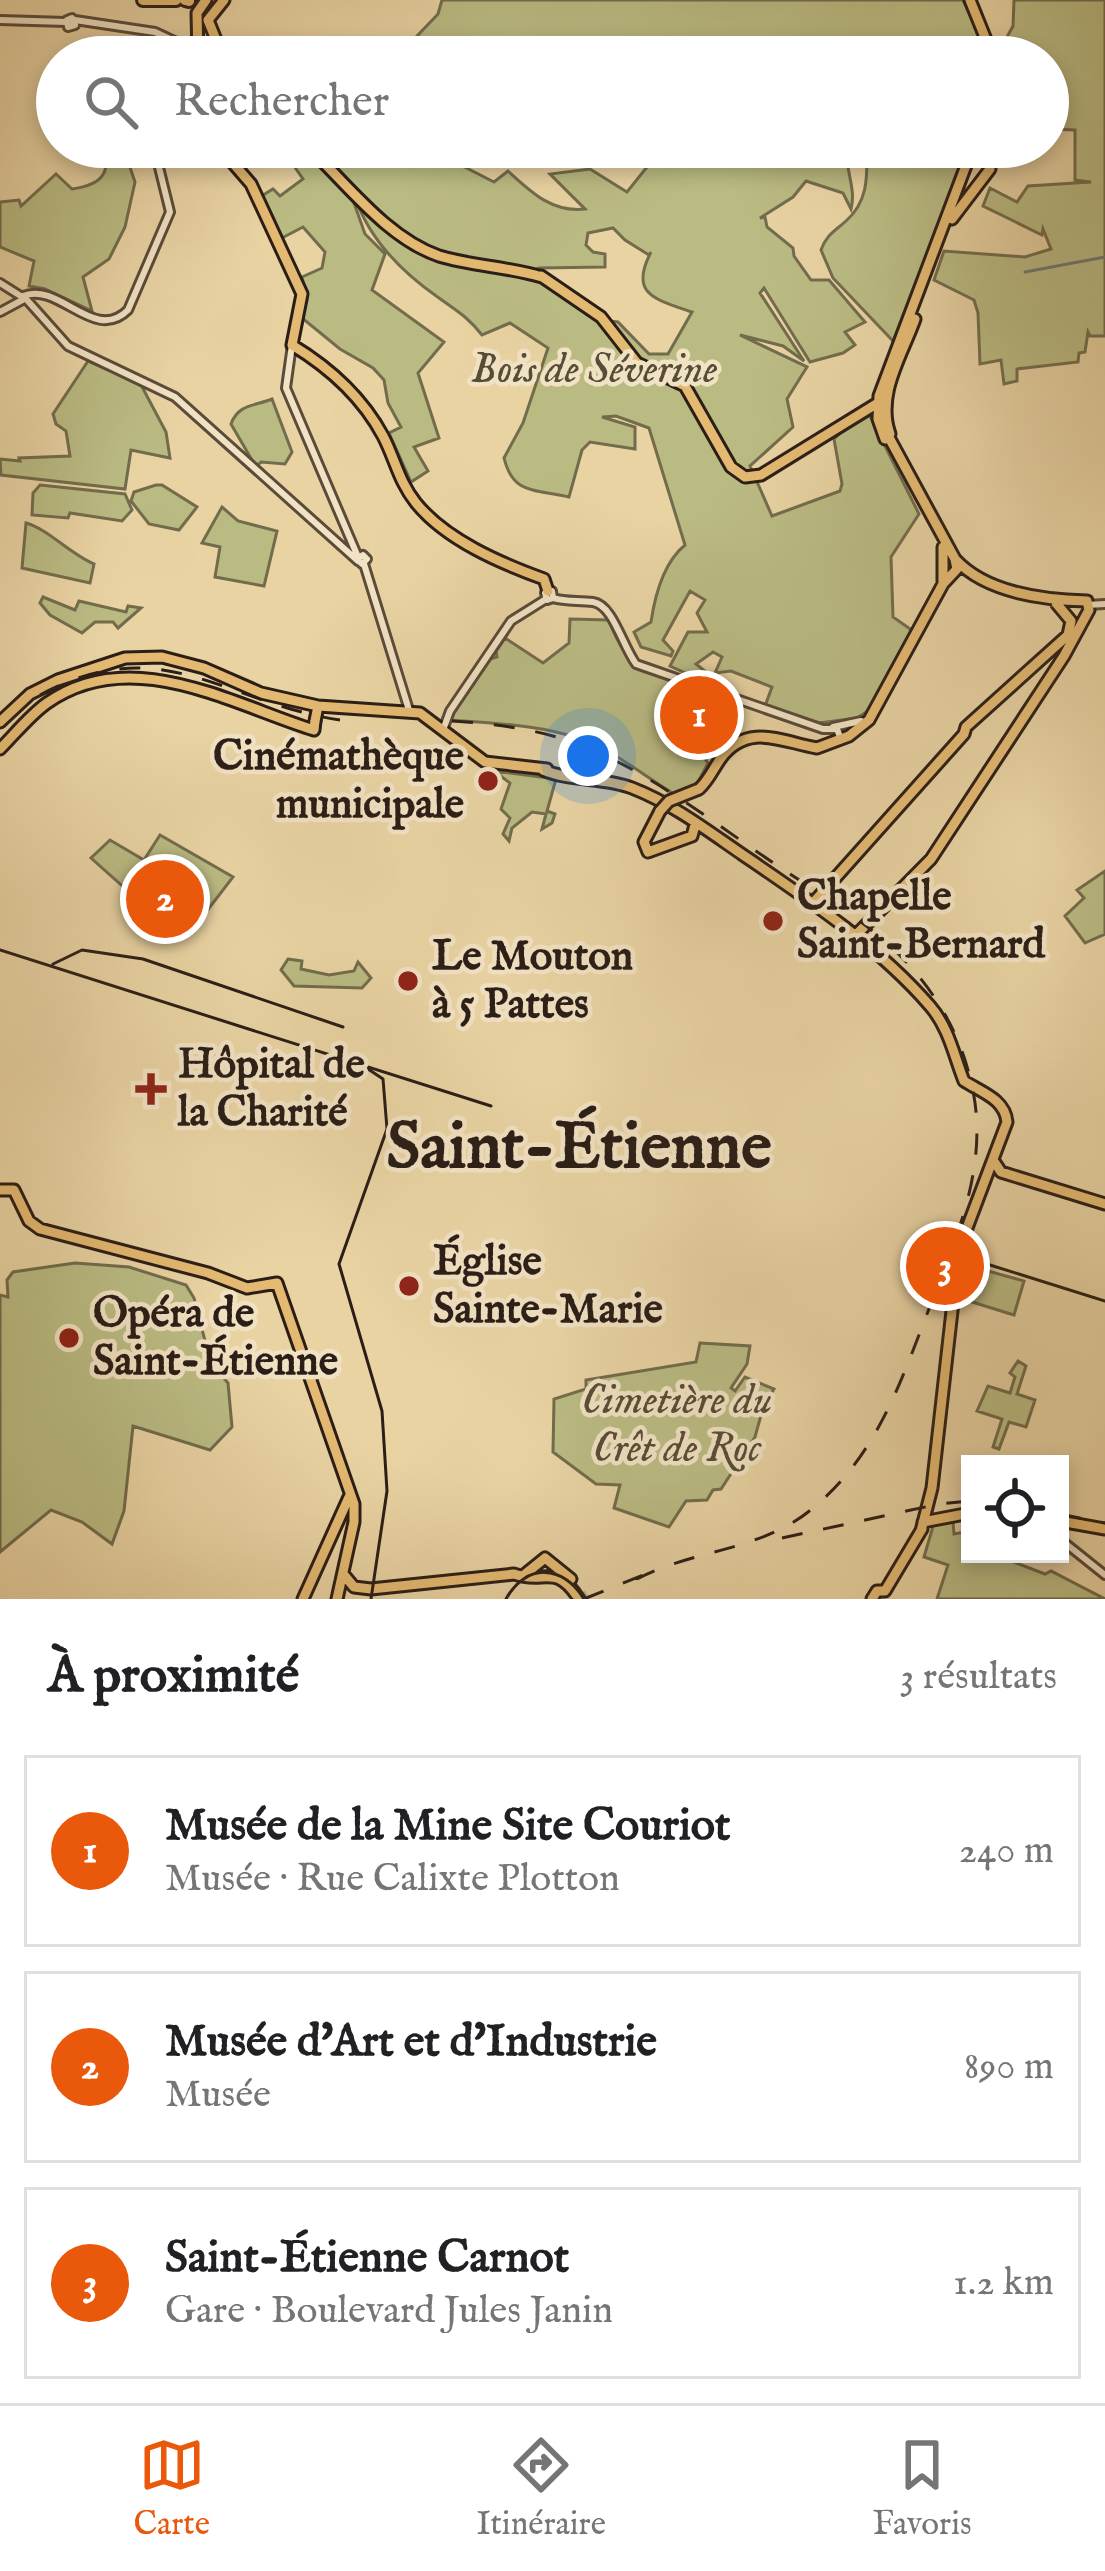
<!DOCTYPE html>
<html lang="fr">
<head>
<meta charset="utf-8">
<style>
  :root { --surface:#fff; --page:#f6f6f6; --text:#202124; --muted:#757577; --line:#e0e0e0; --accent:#ea580c }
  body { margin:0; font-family:"IM FELL English",serif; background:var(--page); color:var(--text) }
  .controls { position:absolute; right:36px; bottom:36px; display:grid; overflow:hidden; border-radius:0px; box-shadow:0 6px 18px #0003 }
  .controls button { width:108px; height:108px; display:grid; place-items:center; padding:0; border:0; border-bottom:3px solid var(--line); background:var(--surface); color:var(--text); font:60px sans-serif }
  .you { position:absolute; left:588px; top:756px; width:42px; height:42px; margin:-30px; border:9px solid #fff; border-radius:50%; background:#1a73e8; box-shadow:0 0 0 18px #1a73e833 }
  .badge { display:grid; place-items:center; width:78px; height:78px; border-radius:50%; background:var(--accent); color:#fff; font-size:39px; font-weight:700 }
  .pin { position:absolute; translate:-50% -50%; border:6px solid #fff; box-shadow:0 3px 12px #0006 }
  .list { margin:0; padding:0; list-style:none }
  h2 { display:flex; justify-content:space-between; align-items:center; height:156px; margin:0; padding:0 48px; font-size:51px }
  h2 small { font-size:39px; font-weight:400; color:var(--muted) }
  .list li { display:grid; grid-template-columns:78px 1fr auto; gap:36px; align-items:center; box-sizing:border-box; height:192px; margin:0 24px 24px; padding:0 24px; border:3px solid var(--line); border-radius:0px }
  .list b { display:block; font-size:45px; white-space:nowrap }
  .list p { margin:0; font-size:39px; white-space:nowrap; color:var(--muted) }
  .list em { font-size:39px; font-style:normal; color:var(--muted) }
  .icon { flex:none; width:66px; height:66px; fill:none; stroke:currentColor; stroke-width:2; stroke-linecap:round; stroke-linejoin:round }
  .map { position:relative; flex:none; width:1105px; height:1599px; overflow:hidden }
  .search { position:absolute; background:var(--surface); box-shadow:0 6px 18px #0003; left:36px; right:36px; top:36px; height:132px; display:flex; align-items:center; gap:30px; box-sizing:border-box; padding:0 42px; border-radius:66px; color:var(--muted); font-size:45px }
  .sheet { height:804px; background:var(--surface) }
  nav { display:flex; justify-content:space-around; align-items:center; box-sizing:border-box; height:168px; border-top:3px solid var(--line); background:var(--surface); font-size:33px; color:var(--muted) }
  nav a { display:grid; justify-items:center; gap:6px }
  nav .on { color:var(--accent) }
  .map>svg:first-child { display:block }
  .green { fill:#babb83; stroke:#726c4d; stroke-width:3 }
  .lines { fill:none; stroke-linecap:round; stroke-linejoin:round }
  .stream { stroke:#6f7875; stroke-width:3 }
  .major-tunnel { stroke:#c3af87; stroke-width:9; stroke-dasharray:9 4.5; stroke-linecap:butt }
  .minor-casing { stroke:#5a4b3a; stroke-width:12 }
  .major-casing { stroke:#2b1e17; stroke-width:15 }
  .highway-casing { stroke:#2b1e17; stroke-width:16 }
  .minor { stroke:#f1e2c3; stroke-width:6 }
  .major { stroke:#e4ba72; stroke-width:9 }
  .highway { stroke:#e4ba72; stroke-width:10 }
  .tram { stroke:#2b1e17; stroke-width:3 }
  .rail { stroke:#2b1e17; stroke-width:3; stroke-dasharray:21 21; stroke-linecap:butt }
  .minor-bridge-casing { stroke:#5a4b3a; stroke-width:12; stroke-linecap:butt }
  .major-bridge-casing { stroke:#2b1e17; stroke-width:15; stroke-linecap:butt }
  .minor-bridge { stroke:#f1e2c3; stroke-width:6 }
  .major-bridge { stroke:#e4ba72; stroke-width:9 }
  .poi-dot { fill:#8f2418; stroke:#f1e2c3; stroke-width:4.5 }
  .labels { text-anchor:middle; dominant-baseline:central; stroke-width:9; stroke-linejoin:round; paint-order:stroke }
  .park-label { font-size:42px; font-style:italic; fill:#564d37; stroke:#f1e2c3 }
  .poi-label { font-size:42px; font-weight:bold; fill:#2b1e17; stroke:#f1e2c3; text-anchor:start }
  .town-label { font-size:66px; font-weight:bold; fill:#2b1e17; stroke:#f1e2c3 }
</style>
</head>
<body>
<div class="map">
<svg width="1105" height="1599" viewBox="0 0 1105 1599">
  <rect width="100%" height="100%" fill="#e9d3a3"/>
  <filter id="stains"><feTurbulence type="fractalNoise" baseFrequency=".00167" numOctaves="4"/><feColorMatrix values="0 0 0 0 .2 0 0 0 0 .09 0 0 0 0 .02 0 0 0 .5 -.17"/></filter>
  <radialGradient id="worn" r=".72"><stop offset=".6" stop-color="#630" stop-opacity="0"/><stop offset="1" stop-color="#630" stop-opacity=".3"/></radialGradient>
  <path class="green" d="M442 0H963L985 45 941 39 938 57 883 41 878 57H397L438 14Z
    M1014 0H1105V336H1090L1088 332 1085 352 1079 353 1078 362 1017 369V381L1004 384 1001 360 980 364 978 313 974 300 934 280 944 251 1025 257 1051 249 1043 229 1042 235 983 206 990 188 1017 202 1028 186 1091 182 1075 180V130L1048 129V57H1011L1007 37 1013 26Z
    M105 147H123L135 182 125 227 109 259 83 277 92 311 45 289 29 286 34 261 0 247V202L19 200 21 206 56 174 72 189C100 185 111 175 105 147Z
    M289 147H306L349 189 365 234 385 254 372 290 444 342 418 373 439 438 414 447 428 471 411 482 389 433 401 427 388 403 384 380 373 368 340 349 302 318 307 299 302 277 322 268 325 252 303 227 280 239 260 197 273 189 280 196 303 179 287 156Z
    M312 147H411L416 153 421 147H442L455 162 494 182 508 171C531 192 552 213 585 209L550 174 590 169 627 192 663 147H849C843 169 857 187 851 209L843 193 806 181 793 197 760 218 765 217 767 227 793 248 794 256 811 280H829L865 322 845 332 855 345 843 353 810 362 764 288 760 293 804 361 783 346 740 335 807 367 787 399 793 427 750 466 772 516 840 491 842 484 834 439 855 419 870 416 919 514 891 557 893 617 913 631 868 711 857 718 819 723 765 706 772 687 731 671 715 673 722 657 713 652 696 664 712 677 729 684 728 692 670 666 688 632H707L697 613 705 600 690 591 663 640 673 651 671 656 641 647 634 632 651 622C655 595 663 563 685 545L649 428 616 416 602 417 635 427V449L590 442 582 450 569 497C535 489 513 495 504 458L523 423 548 348 510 323 482 335C468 317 457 311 439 298 403 273 369 239 355 197L415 247 437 258 534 276 566 293 600 320 618 322 649 354H668L692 312C654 299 629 294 651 252L649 255 625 240 613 228 588 233 586 245 593 252 605 254V267L539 268 531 272 439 253 408 239Z
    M867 147H926L964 161 893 341 833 278 821 250C826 235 835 231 846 221 869 201 867 175 867 147Z
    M88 361 140 383 166 432 170 458 131 450 125 489 1 475 0 459 20 461 19 458 70 456 66 431 56 424 53 414Z
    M272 399 292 452 285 464 261 462 256 467 231 424C238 404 255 406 272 399Z
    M40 485 125 494 132 510 122 521 70 513 68 518 32 515 33 493Z
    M156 485H162L197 507 179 530 149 524 131 501 134 492Z
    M222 507 238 521 277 531 264 586 215 577 220 547 202 543Z
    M26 523C48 529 70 554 94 564L90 583 22 568Z
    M43 597 75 610 79 601 126 612 128 606 141 608 118 628 113 622H95L82 633 50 615 40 603Z
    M570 619 609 620C626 668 643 668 688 683L664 702 708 763 696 786 674 794C651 780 626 761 604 749 561 726 497 723 449 720L490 659 497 657 496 651 505 638 543 663 569 643Z
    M494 771 556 779 547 811 555 814 552 823 542 829 546 814 532 812 512 828 509 841 503 834 510 818 501 809 510 783Z
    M160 835 233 877 190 933 128 912 138 900 91 858 110 840 144 860Z
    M1105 871V934L1085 943 1065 916 1084 898 1077 890Z
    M288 959 302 961 301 969 329 975 354 971 358 962 371 978 362 988 294 986 281 970Z
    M75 1263 129 1267 186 1285 194 1298 211 1364 228 1383 232 1427 210 1450 133 1426 124 1511 112 1544 82 1522 51 1510 0 1552V1295L8 1297 7 1280 13 1272Z
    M963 1264 1024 1281 1014 1315 959 1298Z
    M700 1343 750 1346 747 1364 731 1388 735 1391 745 1377 774 1389 763 1408 755 1437 721 1489 713 1490 707 1500 686 1501 669 1527 614 1508 620 1485 596 1484 553 1452 554 1399 586 1389V1380L696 1362Z
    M1018 1361 1026 1366 1017 1394 1035 1400 1026 1427 1009 1422 999 1449 993 1447 1002 1419 977 1411 988 1386 1010 1393 1015 1377 1010 1373Z
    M953 1521 954 1534 970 1531V1554H993L1045 1574 1051 1571 1105 1599H937L948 1565 924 1557 934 1523Z"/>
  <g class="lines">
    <path class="stream" d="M1025 272 1105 257"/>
    <path class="major-tunnel" d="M581 1593 585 1599"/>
    <defs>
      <path id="minor" d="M72 18 75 25 68 27 67 20Z
        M0 20 66 22
        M75 20 155 32 185 46
        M0 283 27 300 68 346 175 397 358 561
        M23 296C59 281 94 344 128 310L170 212 154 147
        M0 312 26 298
        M292 345 286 388 358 557
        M363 555 367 559 362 564 357 559Z
        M364 564 409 710
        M552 591 553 598 547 600 545 593Z
        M553 598C566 602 579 600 593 602 613 605 622 645 636 664L823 729H837L840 737
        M1087 605 1105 604
        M833 727 861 721
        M443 730 450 711 511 621 546 599
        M1060 1539 1105 1575"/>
      <path id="major" d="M970 0 993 57
        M198 57 197 13 206 0
        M223 57 208 20 224 0
        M219 147 251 184 302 294 292 345C330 368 362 397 383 436 395 459 399 482 416 503 446 540 500 563 544 579L548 591
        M308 147C347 184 387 238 439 256 472 266 509 267 542 277
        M952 219 990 169
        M541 276 601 317 637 363 685 386 731 467 745 477 761 475 886 398
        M890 434C876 394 902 356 915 319
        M885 439 878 419 879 396 973 147
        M943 547V584
        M0 722 30 694 58 680 125 658 162 657 204 668 261 693 318 706 420 713 485 762 547 769
        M0 749C15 734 30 715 47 703 131 644 231 704 314 730L315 721
        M543 770C572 782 603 777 632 788 673 804 708 831 743 855 809 900 878 946 930 1006 949 1028 954 1056 964 1081 981 1092 1005 1099 1007 1122L959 1249 932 1488 921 1531
        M699 789C709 780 713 769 721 758 748 722 782 742 817 748L849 736 869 720 943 584 957 569 955 559
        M660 811 644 842 648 852 692 836 695 825
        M813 903 964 734 966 727 1068 635 1071 621 1056 603
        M854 937 931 859 1064 656 1089 610 1087 601C1043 600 986 593 955 559L886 432
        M993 1160 1001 1172 1105 1204
        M0 1190H14L29 1221 40 1229 208 1273 247 1288 277 1283 354 1504V1522L337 1599
        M1060 1521 1105 1529
        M923 1522 970 1513
        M344 1575 354 1587 371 1589 514 1574C545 1585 555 1562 579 1599
        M524 1575 545 1558 571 1579
        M303 1599 349 1497
        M872 1599 877 1591H885L922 1529"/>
      <path id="highway" d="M143 0H176
        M185 0 189 1"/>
    </defs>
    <use href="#minor" class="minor-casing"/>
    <use href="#major" class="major-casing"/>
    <use href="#highway" class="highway-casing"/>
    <use href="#minor" class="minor"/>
    <use href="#major" class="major"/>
    <use href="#highway" class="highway"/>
    <path class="tram" d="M0 950 491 1106
      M53 964 82 950 143 959 343 1027
      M359 1063 383 1079 387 1129 339 1264 382 1411 387 1491 371 1599
      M958 1255 1105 1301
      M506 1599C526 1563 563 1564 584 1599"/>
    <path class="rail" d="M40 695C162 629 225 703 340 720
      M452 721C498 724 544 730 586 747 653 775 713 822 772 862 821 895 878 927 916 973 944 1006 963 1044 972 1086 990 1167 955 1240 927 1314 899 1387 875 1457 813 1508 763 1551 694 1549 637 1579
      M1060 1514 1105 1523
      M782 1538 939 1504 970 1501
      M584 1599 648 1573"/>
    <defs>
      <path id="minor-bridge" d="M185 46 208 57"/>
      <path id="major-bridge" d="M315 721 317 711
        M660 811 669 801 699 789"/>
    </defs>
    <use href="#minor-bridge" class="minor-bridge-casing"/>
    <use href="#major-bridge" class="major-bridge-casing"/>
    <use href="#minor-bridge" class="minor-bridge"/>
    <use href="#major-bridge" class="major-bridge"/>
  </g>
  <g class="poi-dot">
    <circle cx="488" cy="781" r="12"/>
    <circle cx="773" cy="921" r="12"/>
    <circle cx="408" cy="981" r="12"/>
    <path d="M145 1071h12v12h12v12h-12v12h-12v-12h-12v-12h12z"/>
    <circle cx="409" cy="1286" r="12"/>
    <circle cx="69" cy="1338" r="12"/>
  </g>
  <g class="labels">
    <g class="park-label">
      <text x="594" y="370">Bois de Séverine</text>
      <text x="677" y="1401">Cimetière du<tspan x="677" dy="48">Crêt de Roc</tspan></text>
    </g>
    <g class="poi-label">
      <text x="464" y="757" text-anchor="end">Cinémathèque<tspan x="464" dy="48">municipale</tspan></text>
      <text x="797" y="897">Chapelle<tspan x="797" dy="48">Saint-Bernard</tspan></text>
      <text x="432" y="957">Le Mouton<tspan x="432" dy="48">à 5 Pattes</tspan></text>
      <text x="178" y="1065">Hôpital de<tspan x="178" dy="48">la Charité</tspan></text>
      <text x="433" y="1262">Église<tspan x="433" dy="48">Sainte-Marie</tspan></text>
      <text x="93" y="1314">Opéra de<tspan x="93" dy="48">Saint-Étienne</tspan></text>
    </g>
    <g class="town-label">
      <text x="579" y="1149">Saint-Étienne</text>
    </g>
  </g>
  <rect width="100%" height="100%" filter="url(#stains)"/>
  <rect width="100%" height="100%" fill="url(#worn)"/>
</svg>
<div class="controls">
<button><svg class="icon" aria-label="locate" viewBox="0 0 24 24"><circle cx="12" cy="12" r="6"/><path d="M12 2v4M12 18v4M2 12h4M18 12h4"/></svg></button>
</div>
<div class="you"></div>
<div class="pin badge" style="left:699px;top:715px">1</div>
<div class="pin badge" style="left:165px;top:899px">2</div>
<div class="pin badge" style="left:945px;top:1266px">3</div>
<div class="search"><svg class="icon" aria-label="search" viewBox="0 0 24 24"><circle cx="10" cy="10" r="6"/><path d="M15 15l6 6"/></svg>Rechercher</div>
</div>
<section class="sheet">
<h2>À proximité<small>3 résultats</small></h2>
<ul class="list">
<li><span class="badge">1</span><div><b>Musée de la Mine Site Couriot</b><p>Musée · Rue Calixte Plotton</p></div><em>240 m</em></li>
<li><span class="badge">2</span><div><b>Musée d'Art et d'Industrie</b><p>Musée</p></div><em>890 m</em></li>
<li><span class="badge">3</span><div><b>Saint-Étienne Carnot</b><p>Gare · Boulevard Jules Janin</p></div><em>1.2 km</em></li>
</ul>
</section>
<nav>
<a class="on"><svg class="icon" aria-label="map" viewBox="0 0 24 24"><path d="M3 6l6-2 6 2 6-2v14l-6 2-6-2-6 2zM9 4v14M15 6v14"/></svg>Carte</a>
<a><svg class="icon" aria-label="directions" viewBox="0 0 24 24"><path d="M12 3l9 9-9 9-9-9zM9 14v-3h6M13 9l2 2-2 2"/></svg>Itinéraire</a>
<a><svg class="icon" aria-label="saved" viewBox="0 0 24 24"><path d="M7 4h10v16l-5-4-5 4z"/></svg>Favoris</a>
</nav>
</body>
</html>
